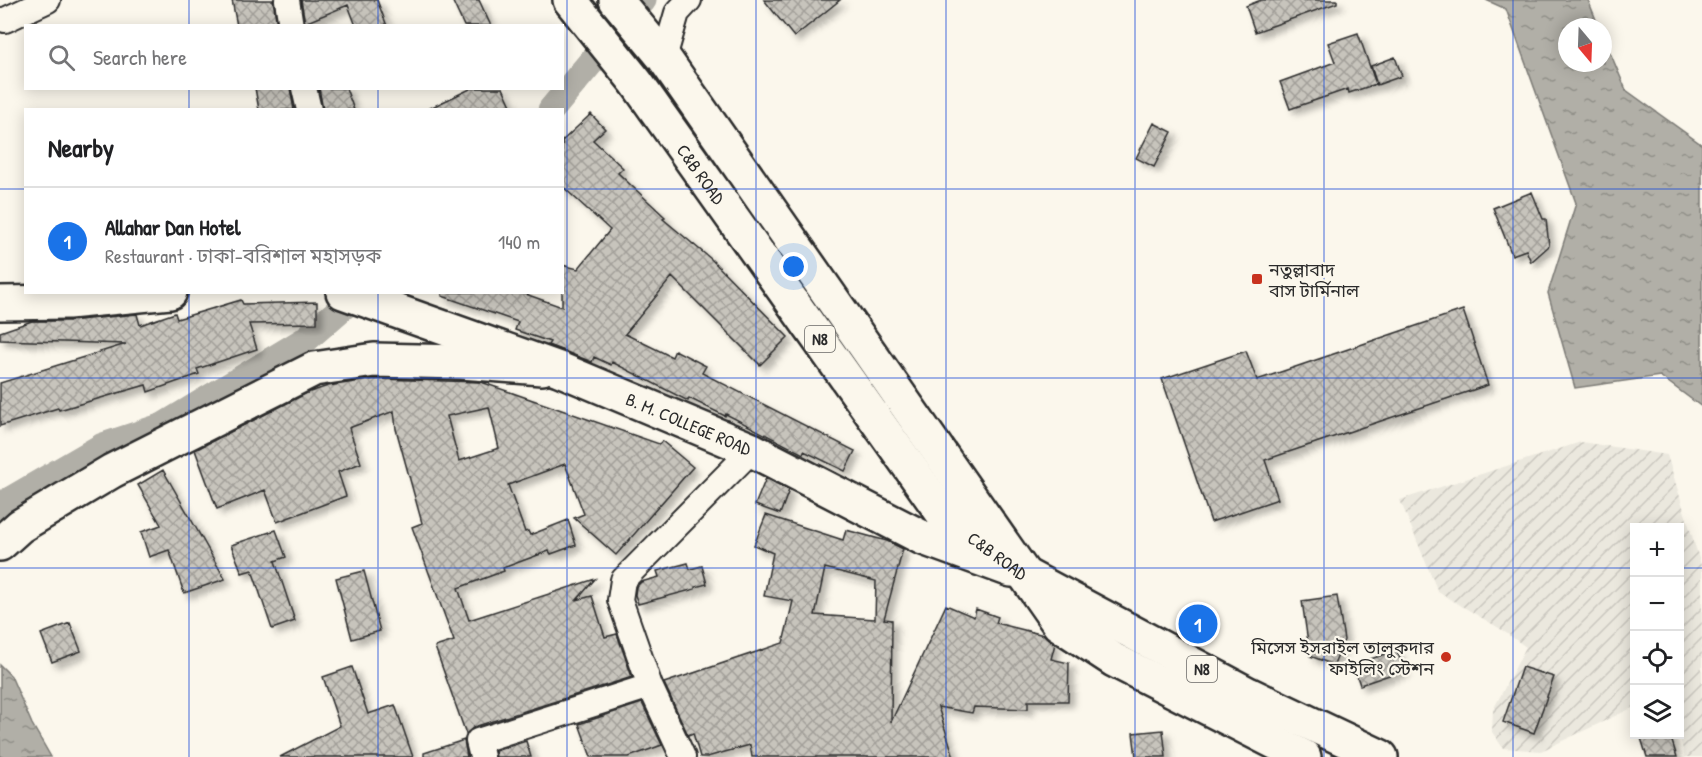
<!DOCTYPE html>
<html lang="en">
<head>
<meta charset="utf-8">
<style>
  :root { --surface:#fff; --page:#f6f6f6; --text:#202124; --muted:#757577; --line:#e0e0e0; --accent:#1a73e8 }
  body { margin:0; font-family:"Patrick Hand","Noto Sans Bengali",sans-serif; background:var(--page); color:var(--text) }
  .controls { position:absolute; right:18px; bottom:18px; display:grid; overflow:hidden; border-radius:0px; box-shadow:0 3px 15px #0003 }
  .controls button { width:54px; height:54px; display:grid; place-items:center; padding:0; border:0; border-bottom:2px solid var(--line); background:var(--surface); color:var(--text); font:30px sans-serif }
  .compass { position:absolute; left:1558px; top:18px; width:54px; height:54px; border-radius:50%; background:var(--surface); box-shadow:0 3px 15px #0003; rotate:161deg }
  .you { position:absolute; left:794px; top:267px; width:21px; height:21px; margin:-15px; border:4px solid #fff; border-radius:50%; background:#1a73e8; box-shadow:0 0 0 9px #1a73e833 }
  .badge { display:grid; place-items:center; width:39px; height:39px; border-radius:50%; background:var(--accent); color:#fff; font-size:20px; font-weight:700 }
  .pin { position:absolute; translate:-50% -50%; border:3px solid #fff; box-shadow:0 2px 6px #0006 }
  .list { margin:0; padding:0; list-style:none }
  h2 { display:flex; justify-content:space-between; align-items:center; height:78px; margin:0; padding:0 24px; font-size:26px }
  h2 small { font-size:20px; font-weight:400; color:var(--muted) }
  .list li { display:grid; grid-template-columns:39px 1fr auto; gap:18px; align-items:center; box-sizing:border-box; height:108px; padding:0 24px; border-top:2px solid var(--line) }
  .list b { display:block; font-size:22px; white-space:nowrap }
  .list p { margin:0; font-size:20px; white-space:nowrap; color:var(--muted) }
  .list em { font-size:20px; font-style:normal; color:var(--muted) }
  .icon { flex:none; width:33px; height:33px; fill:none; stroke:currentColor; stroke-width:2; stroke-linecap:round; stroke-linejoin:round }
  .map { position:relative; flex:none; width:1702px; height:757px; overflow:hidden }
  .search { position:absolute; background:var(--surface); box-shadow:0 3px 15px #0003; left:24px; top:24px; width:540px; height:66px; display:flex; align-items:center; gap:15px; box-sizing:border-box; padding:0 21px; border-radius:0px; color:var(--muted); font-size:22px }
  .panel { position:absolute; background:var(--surface); box-shadow:0 3px 15px #0003; left:24px; top:108px; width:540px; height:186px; border-radius:0px }
  .map>svg:first-child { display:block }
  .industrial { fill:url(#industrial-furrows) }
  .water { fill:url(#water-ripples); stroke:#7b7a75; stroke-width:1.5 }
  .lines { fill:none; stroke-linecap:round; stroke-linejoin:round }
  .canal { stroke:#b1afa7; stroke-width:27 }
  .building { fill:url(#building-cross-hatch); stroke:#2b2b2b; stroke-width:1.5; fill-rule:evenodd; filter:url(#shadow) }
  .street-casing { stroke:#2b2b2b; stroke-width:28 }
  .secondary-casing { stroke:#2b2b2b; stroke-width:38 }
  .primary-casing { stroke:#2b2b2b; stroke-width:38 }
  .highway-casing { stroke:#2b2b2b; stroke-width:38 }
  .street { stroke:#fbf7ec; stroke-width:24 }
  .secondary { stroke:#fbf7ec; stroke-width:33 }
  .primary { stroke:#fbf7ec; stroke-width:33 }
  .highway { stroke:#fbf7ec; stroke-width:33 }
  .grid { fill:none; stroke:#1d4ed8; stroke-width:1.5; stroke-opacity:0.55 }
  .poi-dot { fill:#c8321e; stroke:#fbf7ec; stroke-width:2 }
  .labels { text-anchor:middle; dominant-baseline:central; stroke-width:4.5; stroke-linejoin:round; paint-order:stroke }
  .shield { fill:#fbf7ec; stroke:#696865; stroke-width:1.5 }
  .shield-label { font-size:16px; font-weight:bold; fill:#2b2b2b }
  .street-label { font-size:18px; fill:#2b2b2b; stroke:#fbf7ec }
  .poi-label { font-size:18px; fill:#2b2b2b; stroke:#fbf7ec; text-anchor:start }
</style>
</head>
<body>
<div class="map">
<svg width="1702" height="757" viewBox="0 0 1702 757">
  <defs>
    <pattern id="industrial-furrows" width="10" height="10" patternUnits="userSpaceOnUse" patternTransform="scale(1.5)"><rect width="10" height="10" fill="#ebe8de"/><path d="M-1 1l2-2M0 10L10 0M9 11l2-2" fill="none" stroke="#cac7bf"/></pattern>
    <pattern id="water-ripples" width="26" height="14" patternUnits="userSpaceOnUse" patternTransform="scale(1.5)"><rect width="26" height="14" fill="#b1afa7"/><path d="M2 4q2-2 4 0t4 0M15 11q2-2 4 0t4 0" fill="none" stroke="#908f88"/></pattern>
    <pattern id="building-cross-hatch" width="8" height="8" patternUnits="userSpaceOnUse" patternTransform="scale(1.5)"><rect width="8" height="8" fill="#c7c4bc"/><path d="M0 0l8 8M0 8l8-8" fill="none" stroke="#a29f99"/></pattern>
    <filter id="shadow"><feDropShadow dx="5.5" dy="5.5" stdDeviation="3" flood-color="#0004"/></filter>
  </defs>
  <rect width="100%" height="100%" fill="#fbf7ec"/>
  <filter id="ink" filterUnits="userSpaceOnUse"><feTurbulence type="fractalNoise" baseFrequency=".0167" numOctaves="2"/><feDisplacementMap in="SourceGraphic" scale="12" xChannelSelector="R" yChannelSelector="G"/><feConvolveMatrix kernelMatrix="1 2 1 2 8 2 1 2 1" color-interpolation-filters="sRGB"/></filter>
  <g filter="url(#ink)">
    <path class="industrial" d="M1581 442 1667 455 1702 568V757H1685L1679 735 1680 528H1634V707L1541 751 1503 748 1492 732 1493 710 1526 647 1499 628 1438 592 1400 500Z"/>
    <path class="water" d="M1486 0H1588L1599 27H1567V63H1603V36L1626 90 1702 145V407L1660 376 1575 388 1548 293 1576 203 1506 9Z
      M0 665 11 676 32 724 51 757H0Z"/>
    <g class="lines">
      <path class="canal" d="M551 110 643 0
        M0 506 103 446 163 426 305 340 360 292"/>
    </g>
    <path class="building" d="M232 0H273L277 26H237Z
      M301 0H377L387 26H356L348 5 305 23Z
      M452 0H479L491 26H464Z
      M764 0H840L794 37Z
      M1261 0H1337V3L1255 32 1246 6Z
      M1358 33 1376 84 1349 93 1348 89 1290 109 1280 82 1335 62 1328 43Z
      M1395 57 1402 76 1377 85 1371 66Z
      M255 88H290L294 110H259Z
      M319 88H346L354 110H323Z
      M472 88H503L513 110H426Z
      M591 114 605 129 593 140 623 168 618 173 665 217 663 219 711 259 788 337 760 365 672 277 625 334 672 357 675 350 706 366 702 373 855 451 845 471 804 451 803 454 726 414 725 416 689 398 688 401 612 362 611 365 594 357 592 362 548 345 550 342 515 330 518 322 442 296V292H520L562 307V265L578 269 610 230 562 186V141Z
      M1154 123 1172 132 1154 167 1136 158Z
      M1532 192 1543 219H1546L1549 246 1531 262 1526 250 1512 255 1493 208Z
      M241 300 243 304 317 302V323L249 324 257 349 197 369 199 374 148 392 146 385 59 410 58 408 0 426V383L126 344 0 340V332L32 321H69L137 314 140 325 175 313 177 319Z
      M1463 310 1488 385 1265 460 1278 499 1211 522 1162 379 1246 351 1257 380Z
      M375 379 481 382 659 444 662 441 693 467 616 555 574 518 584 514 565 464 508 485 525 532 528 531 530 535 568 520 576 545 551 554 549 551 503 568 504 571 458 588 469 620 595 579 577 600 592 596 605 637 617 634 632 677 474 727 466 734 435 647 454 641 412 527 422 523 396 429 394 411 349 428 361 463 338 472 346 496 277 522 265 490 217 509 195 450 307 393 328 386ZM489 407 499 448 459 461 447 416Z
      M163 470 225 579 184 593 169 550 149 557 141 532 161 525 138 485Z
      M766 478 789 490 780 514 755 505Z
      M766 515 843 540 846 530 887 541 903 549 884 619 892 620 891 722 946 605 974 617 976 609 998 617 996 623 1044 635 1055 644 1051 659 1069 663 1068 701H1028V709L974 707 972 713 938 707 954 757H752L750 745 707 757H700L693 733 688 735 664 683 783 643 793 601 764 596 773 553 754 545ZM825 568 876 581 875 619 815 615Z
      M276 530 286 557 275 561 295 621 272 629 252 570 242 573 231 545Z
      M688 563 690 569 702 566 707 584 695 587V589L638 604 635 595 636 587 641 582 659 577 657 571Z
      M364 571 380 631 352 639 336 578Z
      M1337 596 1344 640 1334 665 1310 656 1302 601Z
      M70 623 81 651 52 662 41 634Z
      M1397 650 1404 670 1360 685 1353 665Z
      M352 667 368 714 395 705 413 757H280L340 726 323 677Z
      M1522 667 1554 677 1534 733 1503 722Z
      M642 703 662 745 629 757H591L579 724Z
      M1163 730 1166 757H1136L1133 733Z
      M1640 735H1670L1677 757H1647Z
      M464 740 467 757H424V753Z
      M526 741 531 757H496L495 751Z"/>
    <g class="lines">
      <defs>
        <path id="street" d="M287 0 291 26
          M5 20 48 0
          M664 58 677 13 689 0
          M304 88 309 110
          M482 757 478 741 650 686
          M683 757 650 686 620 600 623 580 752 450"/>
        <path id="secondary" d="M0 544 20 526 112 471 314 369 374 360 461 362 542 368"/>
        <g id="primary">
          <path id="s1" d="M343 292 559 369 752 450 923 538 1011 570"/>
          <path d="M0 303 68 302 170 292"/>
        </g>
        <g id="highway">
          <path id="s2" d="M570 0 636 82 946 518 1025 575 1248 694 1381 757"/>
          <path d="M616 0 664 58 1059 624 1114 660 1304 757"/>
        </g>
      </defs>
      <use href="#street" class="street-casing"/>
      <use href="#secondary" class="secondary-casing"/>
      <use href="#primary" class="primary-casing"/>
      <use href="#highway" class="highway-casing"/>
      <use href="#street" class="street"/>
      <use href="#secondary" class="secondary"/>
      <use href="#primary" class="primary"/>
      <use href="#highway" class="highway"/>
    </g>
  </g>
  <path class="grid" d="M189 0V26M378 0V26M567 0V757M756 0V757M946 0V757M1135 0V757M1324 0V757M1513 0V757M189 88V110M378 88V110M0 189H26M562 189H1702M189 292V757M378 292V757M0 378H1702M0 568H1634M1680 568H1702"/>
  <g class="poi-dot">
    <rect x="1251" y="273" width="12" height="12" rx="3"/>
    <circle cx="1446" cy="657" r="6"/>
  </g>
  <g class="labels">
    <g class="shield">
      <rect x="805" y="326" width="30" height="26" rx="4.5"/>
      <rect x="1187" y="656" width="30" height="26" rx="4.5"/>
    </g>
    <g class="shield-label">
      <text x="820" y="339">N8</text>
      <text x="1202" y="669">N8</text>
    </g>
    <g class="street-label">
      <text stroke="none"><textPath href="#s2" startOffset="218">C&amp;B ROAD</textPath></text>
      <text stroke="none"><textPath href="#s1" startOffset="370">B. M. COLLEGE ROAD</textPath></text>
      <text stroke="none"><textPath href="#s2" startOffset="704">C&amp;B ROAD</textPath></text>
    </g>
    <g class="poi-label">
      <text x="1269" y="269">নতুল্লাবাদ<tspan x="1269" dy="21">বাস টার্মিনাল</tspan></text>
      <text x="1434" y="647" text-anchor="end">মিসেস ইসরাইল তালুকদার<tspan x="1434" dy="21">ফাইলিং স্টেশন</tspan></text>
    </g>
  </g>
</svg>
<div class="controls">
<button>+</button>
<button>−</button>
<button><svg class="icon" aria-label="locate" viewBox="0 0 24 24"><circle cx="12" cy="12" r="6"/><path d="M12 2v4M12 18v4M2 12h4M18 12h4"/></svg></button>
<button><svg class="icon" aria-label="layers" viewBox="0 0 24 24"><path d="M12 4l9 5-9 5-9-5zM3 14l9 5 9-5"/></svg></button>
</div>
<svg class="compass" viewBox="-18 -18 36 36"><path d="M0-13l5 13h-10z" fill="#e53935"/><path d="M0 13l5-13h-10z" fill="#757577"/></svg>
<div class="you"></div>
<div class="pin badge" style="left:1198px;top:624px">1</div>
<div class="search"><svg class="icon" aria-label="search" viewBox="0 0 24 24"><circle cx="10" cy="10" r="6"/><path d="M15 15l6 6"/></svg>Search here</div>
<section class="panel">
<h2>Nearby<small></small></h2>
<ul class="list">
<li><span class="badge">1</span><div><b>Allahar Dan Hotel</b><p>Restaurant · ঢাকা-বরিশাল মহাসড়ক</p></div><em>140 m</em></li>
</ul>
</section>
</div>
</body>
</html>
